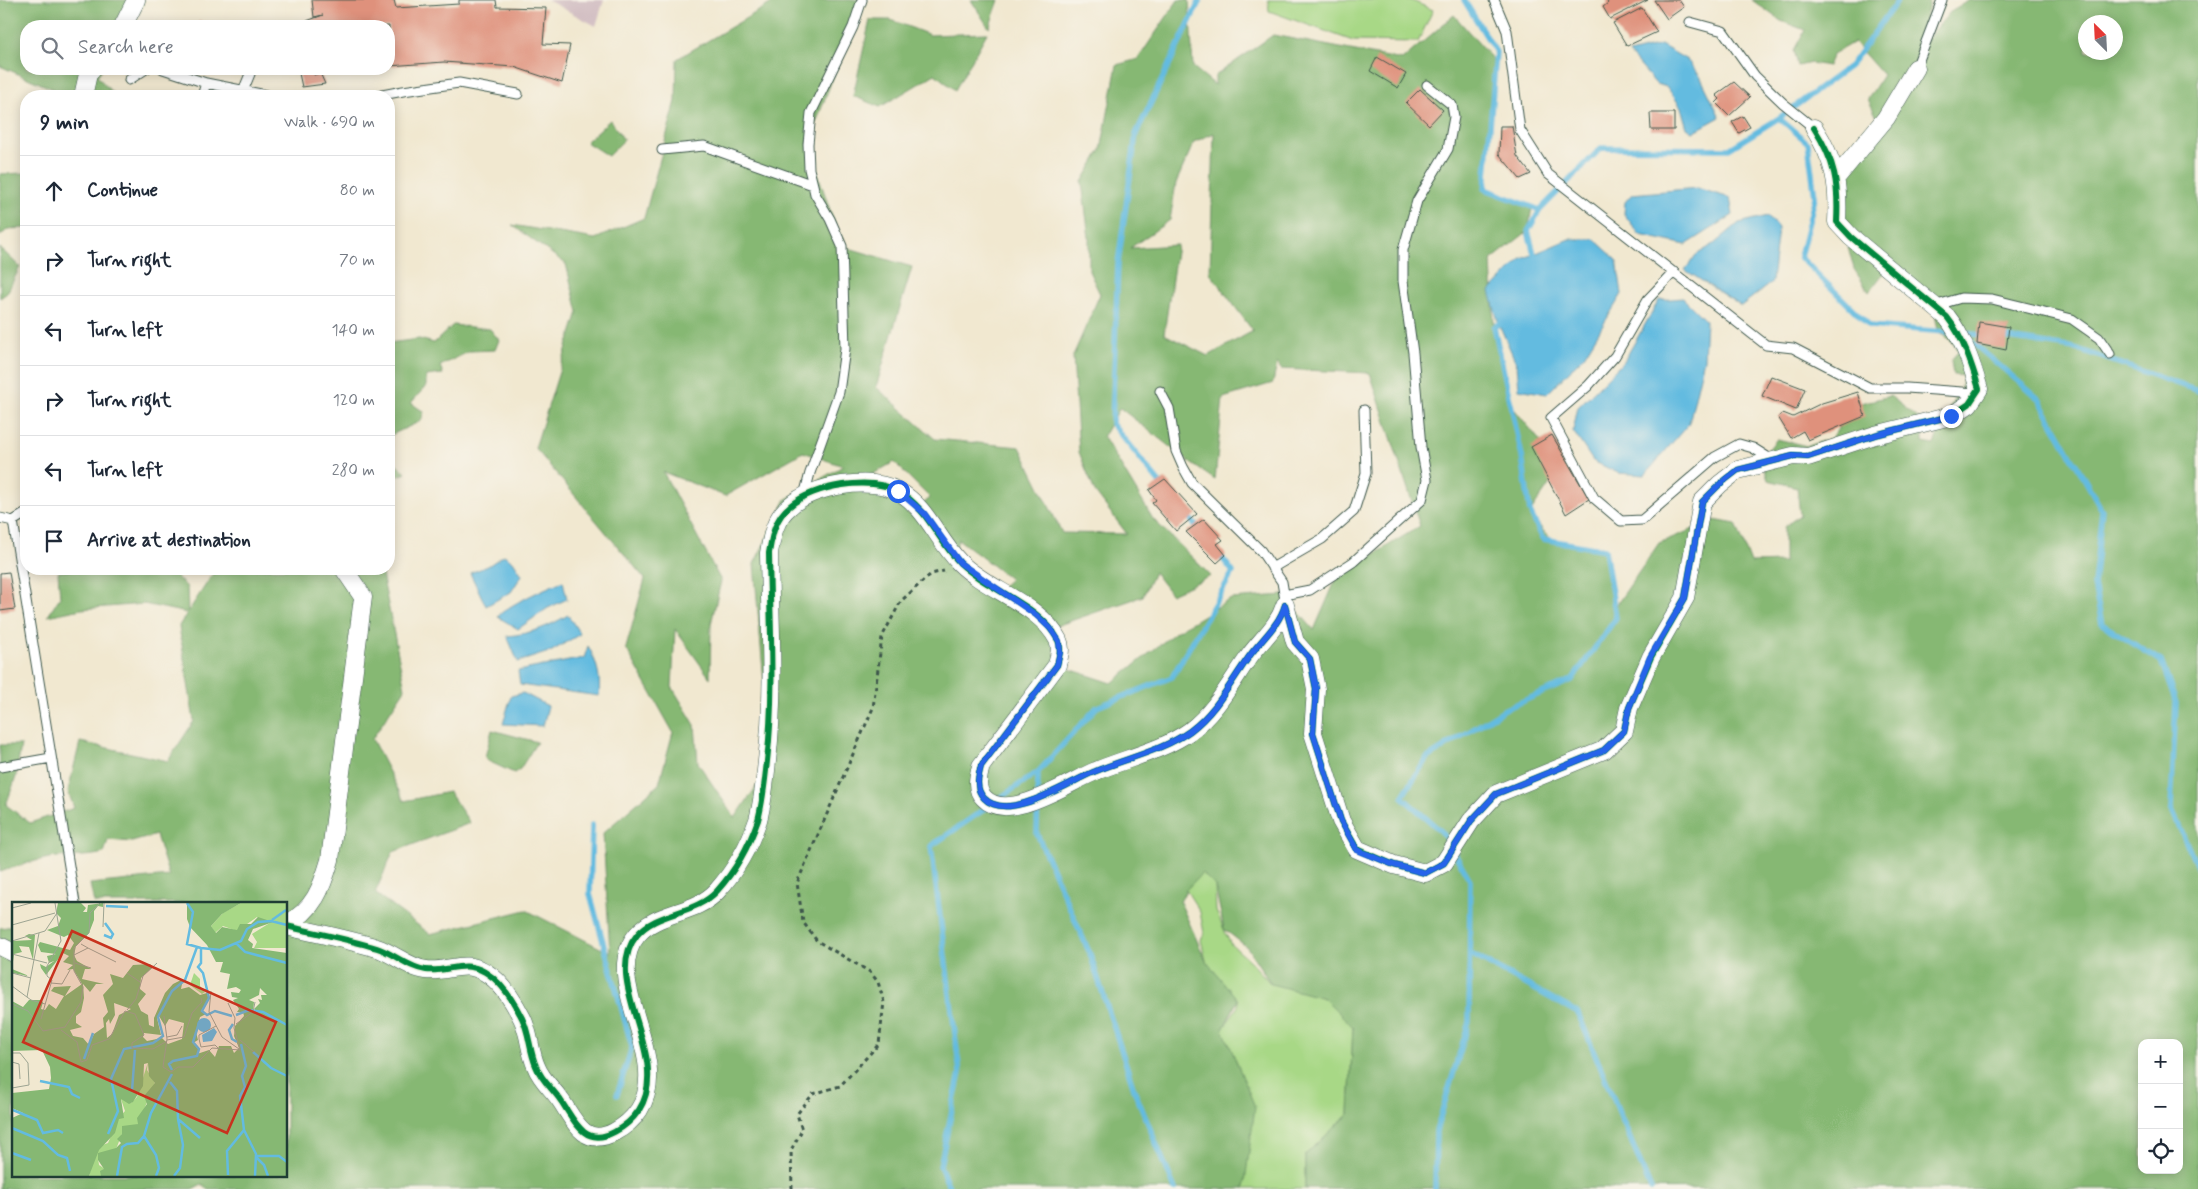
<!DOCTYPE html>
<html lang="en">
<head>
<meta charset="utf-8">
<style>
  :root { --surface:#fff; --page:#f2f2f3; --text:#1f2937; --muted:#747a83; --line:#e0e1e3 }
  body { margin:0; font-family:Mynerve,sans-serif; background:var(--page); color:var(--text) }
  .controls { position:absolute; right:15px; bottom:15px; display:grid; overflow:hidden; border-radius:10px; box-shadow:0 2px 12px #0003 }
  .controls button { width:45px; height:45px; display:grid; place-items:center; padding:0; border:0; border-bottom:1px solid var(--line); background:var(--surface); color:var(--text); font:25px sans-serif }
  .compass { position:absolute; left:2078px; top:15px; width:45px; height:45px; border-radius:50%; background:var(--surface); box-shadow:0 2px 12px #0003; rotate:336deg }
  .stop { position:absolute; width:15px; height:15px; margin:-11px; border:4px solid #2563eb; border-radius:50%; background:#fff }
  .stop.end { background:#2563eb; border-color:#fff; box-shadow:0 1px 5px #0008 }
  .list { margin:0; padding:0; list-style:none }
  h2 { display:flex; justify-content:space-between; align-items:center; height:65px; margin:0; padding:0 20px; font-size:21px }
  h2 small { font-size:16px; font-weight:400; color:var(--muted) }
  .list li { display:grid; grid-template-columns:32px 1fr auto; gap:15px; align-items:center; box-sizing:border-box; height:70px; padding:0 20px; border-top:1px solid var(--line) }
  .list b { display:block; font-size:19px; white-space:nowrap }
  .list em { font-size:16px; font-style:normal; color:var(--muted) }
  .icon { flex:none; width:28px; height:28px; fill:none; stroke:currentColor; stroke-width:2; stroke-linecap:round; stroke-linejoin:round }
  .map { position:relative; flex:none; width:2198px; height:1189px; overflow:hidden }
  .search { position:absolute; background:var(--surface); box-shadow:0 2px 12px #0003; left:20px; top:20px; width:375px; height:55px; display:flex; align-items:center; gap:12px; box-sizing:border-box; padding:0 18px; border-radius:20px; color:var(--muted); font-size:19px }
  .panel { position:absolute; background:var(--surface); box-shadow:0 2px 12px #0003; left:20px; top:90px; width:375px; height:485px; border-radius:20px }
  .map>svg:first-child { display:block }
  .industrial { fill:#d2bec2 }
  .green { fill:#a8d886; stroke:#648a5d }
  .forest { fill:#86b873; stroke:#527a54; fill-rule:evenodd }
  .water { fill:#63bbe0; stroke:#417c8a }
  .lines { fill:none; stroke-linecap:round; stroke-linejoin:round }
  .stream { stroke:#63bbe0; stroke-width:5.5 }
  .building { fill:#df917b }
  .lane-casing { stroke:#3e574b; stroke-width:11 }
  .street-casing { stroke:#3e574b; stroke-width:19 }
  .path { stroke:#3e574b; stroke-width:3; stroke-dasharray:4 4; stroke-linecap:butt }
  .lane { stroke:#fff; stroke-width:9 }
  .street { stroke:#fff; stroke-width:18 }
  .cycleway-casing { stroke:#f7f3e8; stroke-width:9 }
  .cycleway { stroke:#00873e; stroke-width:6 }
  .route { stroke:#2563eb; stroke-width:6 }
  .inset-river { fill:none; stroke:#63bbe0; stroke-width:2.5 }
  .inset-road { fill:none; stroke:#9da492; stroke-width:1 }
  .view { fill:#c8321e; fill-opacity:0.15; stroke:#c8321e; stroke-width:2.5 }
  .inset-edge { fill:none; stroke:#1f3d34; stroke-width:2.5 }
</style>
</head>
<body>
<div class="map">
<svg width="2198" height="1189" viewBox="0 0 2198 1189">
  <rect width="100%" height="100%" fill="#f7f3e8"/>
  <filter id="ink" filterUnits="userSpaceOnUse"><feTurbulence type="fractalNoise" baseFrequency=".02" numOctaves="2"/><feDisplacementMap in="SourceGraphic" scale="10" xChannelSelector="R" yChannelSelector="G"/><feConvolveMatrix kernelMatrix="1 2 1 2 8 2 1 2 1" color-interpolation-filters="sRGB"/></filter>
  <filter id="wash" filterUnits="userSpaceOnUse"><feTurbulence type="fractalNoise" baseFrequency=".0096" numOctaves="4" result="noise"/><feDisplacementMap in="SourceGraphic" scale="20" xChannelSelector="R" yChannelSelector="G"/><feGaussianBlur stdDeviation="1.12" result="paint"/><feColorMatrix in="noise" values="0 0 0 0 0 0 0 0 0 0 0 0 0 0 0 0 0 1.4 0 .05"/><feComposite in="paint" operator="in"/></filter>
  <g filter="url(#wash)">
    <rect width="100%" height="100%" fill="#f1e8d0"/>
    <path class="industrial" d="M547 0H604L596 26Z"/>
    <path class="green" d="M1268 0H1410L1433 10 1418 42 1353 41 1269 11Z
      M1203 873 1215 886 1216 911 1230 943 1251 962 1271 984 1294 987 1324 998 1353 1027 1349 1114 1305 1155V1188L1308 1189H1243L1223 1029 1238 1006V1000L1211 981 1201 940 1204 933 1200 912 1186 890 1191 875Z"/>
    <path class="forest" d="M0 0H144L134 26H26V69H102L97 76 115 96H69L0 66Z
      M777 0H862L808 144 842 246 912 267 876 387 935 439 1020 447 1062 533 1127 534 1095 492 1079 452 1073 356 1100 294 1089 271V238L1082 182 1101 150 1117 65 1138 59 1178 0H1189L1193 67 1215 85V76L1273 35 1402 60 1454 15 1495 62 1485 189 1532 207 1528 231 1491 260 1494 327 1511 405 1561 467 1530 513 1551 541 1605 550 1615 607 1659 543 1701 526 1703 518 1736 524 1751 563 1784 562V527L1800 515 1797 487 1768 480 1761 458 1777 439 1807 446 1832 438 1853 405 1890 396 1923 422V443L1934 445 1942 421 1960 389 1964 376 1953 375 1951 360 1959 351 1948 338 1939 333 1936 320V312L1886 270 1869 292 1854 269 1835 197 1879 121 1868 99 1883 75 1854 42 1833 54 1828 66 1811 63 1798 66 1794 50 1805 30 1781 21 1752 0H1930L1920 41 1929 37 1952 10 1970 0H2198V1189L1305 1188V1155L1349 1114 1353 1027 1324 998 1271 984 1247 947 1224 929 1215 886 1202 873 1186 890 1180 902 1206 961 1238 1000 1223 1029 1255 1107 1244 1189H208L202 1184 192 1189H0V928L14 926V1175H286V903H94L90 884 169 876 156 835 132 842 108 840 104 853C88 857 73 856 57 857 38 859 18 866 0 872V745H21L16 777 6 805 30 823 74 808 68 791 80 742 168 761 194 721 179 626 187 613 144 604 81 609 48 616 60 597 58 572 81 569 103 572 109 569H179L177 577 187 587 188 612 216 569H381L405 689 372 739 404 801 449 792 470 823 393 852 375 893 430 934 526 910 610 953 603 833 659 784 673 732 626 648 645 579 535 448 578 312 566 264 512 225 595 239 644 218 676 101 677 59ZM2086 22H2116V52H2086ZM1214 133 1210 273 1253 331 1208 356 1164 334 1177 245 1130 248 1170 220 1176 183 1194 142ZM1277 363 1281 369 1370 373 1420 526 1337 577 1314 630 1284 595 1231 599 1177 631 1112 683 1057 665 1050 628 1143 596 1154 572 1171 594 1211 576 1153 519 1103 436 1120 408 1192 464 1215 480 1223 398 1273 383ZM803 452 843 466 786 499 754 564 771 765 735 818 698 763 695 725 672 687 675 629 710 678 711 624 721 581 663 472 725 496ZM894 462 930 498 910 515 873 474ZM958 539 1010 579 988 599 950 571ZM2142 1043H2179V1170H2142Z
      M971 0H999L989 28Z
      M870 20H891L930 35 987 33 955 90 935 74 880 107 853 96Z
      M610 120 624 140 608 156 586 142Z
      M26 173V228L8 229 0 236V174Z
      M0 248 20 267 7 293 0 298Z
      M453 325 490 329 499 340 495 350 470 351 440 366 443 374 426 376V386L411 403 424 412 421 421 391 435 393 460 406 473 394 478 389 470V343L419 339 434 343Z
      M492 730 537 742 520 769 514 773 488 761 485 757Z"/>
    <path class="water" d="M1661 45 1687 60 1700 76 1720 117 1693 132 1687 128 1681 107 1667 87 1656 84 1629 53Z
      M1697 188 1730 198 1733 215 1686 245 1640 235 1624 214 1625 202 1632 194Z
      M1768 216 1778 228 1772 282 1741 306 1685 270 1696 255 1714 244 1739 223Z
      M1569 239H1594L1617 260 1622 294 1584 356 1547 394 1519 389 1517 365 1498 322 1490 291 1520 260Z
      M1683 298 1706 321 1704 359 1689 423 1645 475 1618 473 1593 461 1573 431 1578 407 1624 361 1659 300Z
      M504 555 513 561 522 575 511 592 486 606 470 573 488 566Z
      M563 581 567 599 548 608 518 629 498 617C503 607 550 586 563 581Z
      M568 615 580 634 552 651 518 662 507 636C530 634 548 627 568 615Z
      M588 646C597 662 601 677 599 696L520 685 518 671 584 658Z
      M523 693 548 706 543 726 503 724 511 696Z"/>
    <g class="lines">
      <path class="stream" d="M1464 0 1496 52 1485 189 1540 210 1601 148 1729 149 1779 118 1850 66 1898 0
        M1779 118 1808 143 1815 197 1800 257 1870 326 1984 335
        M1536 261 1528 231 1540 210
        M2001 337 2075 348 2198 391
        M1967 338 2039 399 2102 510 2094 585 2102 624 2161 661 2176 703 2171 808 2198 869
        M1163 487 1112 424 1118 263 1136 134 1200 0
        M1187 515 1200 531
        M1038 772 1037 834 1090 954 1135 1092 1175 1189
        M997 800 1038 772 1097 707 1172 677 1233 572 1219 554
        M592 825 590 894 632 1047 617 1095
        M1471 954 1578 1013 1651 1189
        M950 1189 940 1166 960 1073 931 846 989 806
        M1435 1189 1436 1131 1469 1022 1470 880 1442 832 1402 797 1427 758 1505 709 1572 680 1616 618 1605 550 1543 539 1530 512 1522 456 1494 327 1504 320"/>
    </g>
    <g id="blocks">
      <path class="building" d="M312 0H394L396 8 459 4V0H496L497 7 546 8 543 44 570 45 562 83 514 67 444 62 389 66V26H293L323 15 314 17Z
        M1606 0H1648L1610 19 1603 7 1608 3Z
        M1654 0H1679L1684 7 1667 19Z
        M1642 8 1657 32 1627 46 1613 23Z
        M199 21 213 26H197Z
        M143 22 156 26H142Z
        M1377 57 1406 74 1398 88 1370 71Z
        M298 69H312L314 75 320 73 325 84 302 87Z
        M1734 82 1750 97 1729 116 1716 103 1720 99 1716 95Z
        M1420 89 1443 110 1429 125 1406 103Z
        M1650 113H1674V130H1651Z
        M1743 116 1750 127 1739 133 1732 122Z
        M1500 126H1512L1517 156 1531 174 1520 179 1499 154Z
        M1979 322 2009 327 2006 350 1977 344Z
        M1771 376 1805 389 1796 410 1762 396Z
        M1858 392 1865 416 1808 440 1803 431 1791 438 1778 417 1783 413 1793 417 1822 403Z
        M1552 435 1589 499 1566 514 1531 447Z
        M1165 479 1197 514 1176 531 1152 503 1156 500 1149 490Z
        M1204 519 1223 540 1217 544 1226 555 1217 563 1186 532Z
        M9 572 15 609 0 611V573Z"/>
    </g>
  </g>
  <g filter="url(#ink)">
    <use href="#blocks" fill-opacity="0" stroke="#3e574b" stroke-width="1"/>
    <g class="lines">
      <defs>
        <path id="lane" d="M1494 0 1507 31 1520 130 1548 174 1766 345 1793 348 1870 388H1907L1976 393
          M1690 22 1723 31 1755 76 1783 103 1814 128
          M1916 68 1942 0
          M163 69 206 83 202 96
          M129 80 146 69
          M206 83 271 96
          M243 91 250 74
          M377 96 403 91 459 83 518 94
          M662 150 704 146 813 185
          M1674 272 1648 299 1615 356 1588 386 1551 418 1594 498 1621 521 1642 520 1715 457 1739 444 1753 448 1772 460
          M1934 306 1961 298 1992 299 2072 319 2099 338 2110 354
          M1160 391 1169 408 1176 451 1183 467 1192 483 1261 551 1282 582 1285 600
          M804 496 810 473 839 392 845 349 842 246 830 219 815 194 813 185 809 169 808 144 811 113 853 27 862 0
          M0 518 13 521 26 513
          M13 521 75 903
          M1272 568 1322 539 1354 511 1366 473 1364 410
          M1284 595 1310 590 1353 562 1422 500 1427 480 1421 447 1413 353 1403 281V250L1417 201 1448 149 1454 117 1452 105 1427 85
          M0 767 51 758"/>
        <path id="street" d="M123 26 136 0
          M83 96 88 74 92 69
          M1836 178 1886 118 1916 68
          M1285 605 1295 642 1310 659 1316 689 1313 733 1341 821 1357 849 1394 865 1425 873 1444 863 1471 821 1496 794 1604 750 1624 731 1629 708 1651 657 1685 598 1702 502 1720 484 1738 470 1793 456 1808 457 1875 435 1951 416 1969 404 1979 389C1972 365 1963 337 1947 317L1851 237 1837 222C1839 184 1835 161 1814 128
          M286 924C314 911 322 887 330 860L363 597 344 569
          M286 926C316 933 347 939 377 948 393 953 409 968 426 970 447 973 464 959 485 972 502 982 514 1002 522 1018 530 1034 529 1050 536 1066 541 1080 553 1089 561 1101 568 1111 574 1124 584 1132 602 1146 629 1125 639 1110 673 1057 599 981 637 935 657 911 695 915 717 891 735 871 749 846 758 820 763 801 765 781 767 761 775 692 770 622 769 553 772 535 775 518 790 506 813 485 871 476 898 491 927 507 937 540 960 563 987 590 1040 604 1058 640 1062 648 1059 657 1057 665L981 766C978 777 975 789 984 798 1008 824 1070 781 1096 771 1127 758 1162 751 1190 731 1217 711 1232 680 1251 654 1263 638 1279 625 1285 605
          M0 946 14 953"/>
      </defs>
      <use href="#lane" class="lane-casing"/>
      <use href="#street" class="street-casing"/>
      <path class="path" d="M792 1189 791 1150 802 1130 797 1114 813 1094 840 1086 879 1044 884 1002 878 982 870 972 817 941 803 922 797 883 873 708 882 637 901 601 931 574 944 571"/>
      <use href="#lane" class="lane"/>
      <use href="#street" class="street"/>
      <defs>
        <path id="cycleway" d="M1285 605 1295 642 1310 659 1316 689 1313 733 1341 821 1357 849 1394 865 1425 873 1444 863 1471 821 1496 794 1604 750 1624 731 1629 708 1651 657 1685 598 1702 502 1720 484 1738 470 1793 456 1808 457 1875 435 1951 416 1969 404 1979 389C1972 365 1963 337 1947 317L1851 237 1837 222C1839 184 1835 161 1814 128
          M286 926C316 933 347 939 377 948 393 953 409 968 426 970 447 973 464 959 485 972 502 982 514 1002 522 1018 530 1034 529 1050 536 1066 541 1080 553 1089 561 1101 568 1111 574 1124 584 1132 602 1146 629 1125 639 1110 673 1057 599 981 637 935 657 911 695 915 717 891 735 871 749 846 758 820 763 801 765 781 767 761 775 692 770 622 769 553 772 535 775 518 790 506 813 485 871 476 898 491 927 507 937 540 960 563 987 590 1040 604 1058 640 1062 648 1059 657 1057 665L981 766C978 777 975 789 984 798 1008 824 1070 781 1096 771 1127 758 1162 751 1190 731 1217 711 1232 680 1251 654 1263 638 1279 625 1285 605"/>
      </defs>
      <use href="#cycleway" class="cycleway-casing"/>
      <use href="#cycleway" class="cycleway"/>
    </g>
  </g>
  <g class="lines" filter="url(#ink)">
    <path class="route" d="M898 491 924 513 960 563 1036 615 1050 628 1059 641 1060 652 1057 665 981 766C978 777 975 789 984 798 1008 824 1070 781 1096 771 1127 758 1162 751 1190 731 1217 711 1232 680 1251 654 1263 638 1279 625 1285 605L1295 642 1310 659 1316 688 1313 733 1341 821 1357 850 1394 865 1425 873 1444 863 1471 821 1496 794 1604 750 1624 731 1629 708 1650 657 1685 598 1702 502 1720 484 1738 470 1793 456 1808 457 1875 435 1951 416"/>
  </g>
  <g transform="translate(12 902)">
    <rect width="275" height="275" fill="#f1e8d0"/>
    <path d="M229 1H275V46H242L245 40 240 32 261 19H249L245 15 225 29 211 24 203 31 199 24 211 11ZM182 71 188 77V84L193 90 190 92 178 83ZM136 160 135 168 143 181 126 222 110 232 104 247 86 256 87 263 93 267 90 274H77L85 245 96 241 107 216 113 209 108 194 119 201 125 195Z" fill="#a8d886"/>
    <path d="M46 1H69L74 6 71 10H75L76 3 91 1V5L86 4 82 9V18L77 31 64 44 62 53 65 59 79 67H73L70 77 92 82H84L78 90 71 82 72 96 69 110 64 114V121L70 125 58 128 61 134 71 136 77 143 82 132 92 125 91 116 96 110 91 93 101 82 98 72 111 76 121 63 138 62 141 65 129 76 128 87 134 92 126 102 129 109 136 113 137 123 142 125V116L153 91 161 82 171 77 169 87 177 85 188 93 195 91 197 97 190 108 194 112 188 115 184 130 186 138 181 141 187 147 185 152 197 148 203 155 207 144H219L222 151 227 146 222 134 223 124 232 114 231 110H225L227 107 221 98 226 96 220 95 219 90 227 91 229 88 224 85 215 87 218 72 208 70 211 60H204L195 43 178 25 175 17V1H229L210 12 199 24 204 31 210 25 225 28 228 22H239L246 15 261 20 241 27 236 38 241 42 240 46 275 51V274H89L88 269 92 267 86 258V251L104 246 109 241 105 237 110 232V224L126 222 125 216 135 202 132 194 143 181 137 174 136 161 132 162 131 184 121 200 117 202 109 197 112 216 107 217 103 231 87 248 77 274H0V216L11 211 0 206V191L37 187 39 176 38 165 30 148 0 149V99L11 105 17 98H28L31 100 29 107 33 108 37 102 44 107 52 94 39 89 42 85 59 84 53 94 70 82 61 67 55 68 61 63 51 60 57 54 51 51 34 73 29 66 28 62 34 65 42 59 37 61 35 54 44 52 29 50 26 43 28 40 58 48 62 41 56 33 52 35 35 28 46 24 49 16 44 11ZM248 86 255 93H249L250 98 246 97 248 101 242 107 245 110 241 111 242 100 237 98 247 93ZM102 101 119 107 107 113 100 132 95 136 94 121 97 117 98 122 103 113ZM147 114 153 124 157 117 172 121 170 137 156 142 150 136 135 139 131 135 132 131 149 133 145 116ZM17 32 23 33 21 58 17 45 7 44 10 50 2 52 0 67 17 74 0 71V39L20 38 13 34Z" fill="#86b873" fill-rule="evenodd"/>
    <path d="M185 123a7 7 0 1 1 14 0a7 7 0 1 1-14 0ZM202 126 205 130 200 139 191 140 190 133Z" fill="#63bbe0"/>
    <path class="inset-river" d="M175 1 181 10 175 42 189 46 208 48 229 39 235 27 246 20 259 19 275 23M94 4 116 5M260 18 274 8M92 33 99 36 101 32 93 21M224 41 233 50 275 61M189 46V61L186 65 191 71 197 96 190 109 195 113 203 109 220 114M224 113 237 108 251 110 275 123M221 122 217 128 220 137 225 140M241 150 259 166 275 174M72 157 81 131M160 168 157 162 161 159 185 154 187 147 181 140 187 121M28 179 57 185 60 192 68 196M158 180 165 189 166 217 188 236M120 189 123 148M1 208 25 218 31 231 46 228 51 231M0 226 31 239 46 253 55 256 58 269M232 228 244 252 243 274M96 232 106 209 99 177 112 147 141 141 151 134 146 115 160 89 173 78 185 45M0 251 19 258M243 254H267L275 260M244 255 252 263 256 274M216 273 215 249 232 228 228 194 233 185 230 174 234 164 229 142M105 274 110 245 115 242 126 241 132 234M144 274 147 266 144 253 132 234 139 211 160 172M162 274 168 266 171 243 166 217"/>
    <path class="inset-road" d="M0 6 19 1M0 23 43 11M91 25 92 1M0 39 33 29 45 11M76 46 104 60M0 52 35 61M62 53 76 46 69 42M63 61 79 66M0 71 19 76M115 71 128 80M40 78 35 74V64L49 39 43 1M39 81 50 82 58 68M0 84 19 98 33 102M199 89 197 110 210 135 227 147M15 95 27 31M0 102 16 109 31 129 53 125 69 100 71 85 62 69V46L77 31 78 11 88 1M115 108 124 97 131 74 145 61M152 114 155 137 151 165 159 170 166 165H181L200 146 228 148 222 126 223 116 216 101M29 117 40 78M224 122 241 110 243 100M204 124 187 133V137L189 145 203 143 206 146M49 128 65 140 69 160 75 158 80 143 97 137 113 109 123 112 132 133 120 141V146L141 147 155 139M155 135 165 133 170 124M155 138 172 135 180 111 190 100 189 96M228 138 242 150M0 151H8L16 161 17 183 0 186M0 160 7 162 8 177"/>
    <path class="view" d="M60 29 264 120 215 231 11 140Z"/>
    <rect width="275" height="275" class="inset-edge"/>
  </g>
</svg>
<div class="controls">
<button>+</button>
<button>−</button>
<button><svg class="icon" aria-label="locate" viewBox="0 0 24 24"><circle cx="12" cy="12" r="6"/><path d="M12 2v4M12 18v4M2 12h4M18 12h4"/></svg></button>
</div>
<svg class="compass" viewBox="-18 -18 36 36"><path d="M0-13l5 13h-10z" fill="#e53935"/><path d="M0 13l5-13h-10z" fill="#747a83"/></svg>
<div class="stop" style="left:898px;top:491px"></div>
<div class="stop end" style="left:1951px;top:416px"></div>
<div class="search"><svg class="icon" aria-label="search" viewBox="0 0 24 24"><circle cx="10" cy="10" r="6"/><path d="M15 15l6 6"/></svg>Search here</div>
<section class="panel">
<h2>9 min<small>Walk · 690 m</small></h2>
<ul class="list">
<li><svg class="icon" aria-label="ahead" viewBox="0 0 24 24"><path d="M12 20V5M6 11l6-6 6 6"/></svg><div><b>Continue</b></div><em>80 m</em></li>
<li><svg class="icon" aria-label="right" viewBox="0 0 24 24"><path d="M7 20v-9h11M14 6l5 5-5 5"/></svg><div><b>Turn right</b></div><em>70 m</em></li>
<li><svg class="icon" aria-label="left" viewBox="0 0 24 24"><path d="M17 20v-9H6M10 6l-5 5 5 5"/></svg><div><b>Turn left</b></div><em>140 m</em></li>
<li><svg class="icon" aria-label="right" viewBox="0 0 24 24"><path d="M7 20v-9h11M14 6l5 5-5 5"/></svg><div><b>Turn right</b></div><em>120 m</em></li>
<li><svg class="icon" aria-label="left" viewBox="0 0 24 24"><path d="M17 20v-9H6M10 6l-5 5 5 5"/></svg><div><b>Turn left</b></div><em>280 m</em></li>
<li><svg class="icon" aria-label="arrive" viewBox="0 0 24 24"><path d="M6 21V4h12l-3 4 3 4H6"/></svg><div><b>Arrive at destination</b></div></li>
</ul>
</section>
</div>
</body>
</html>
